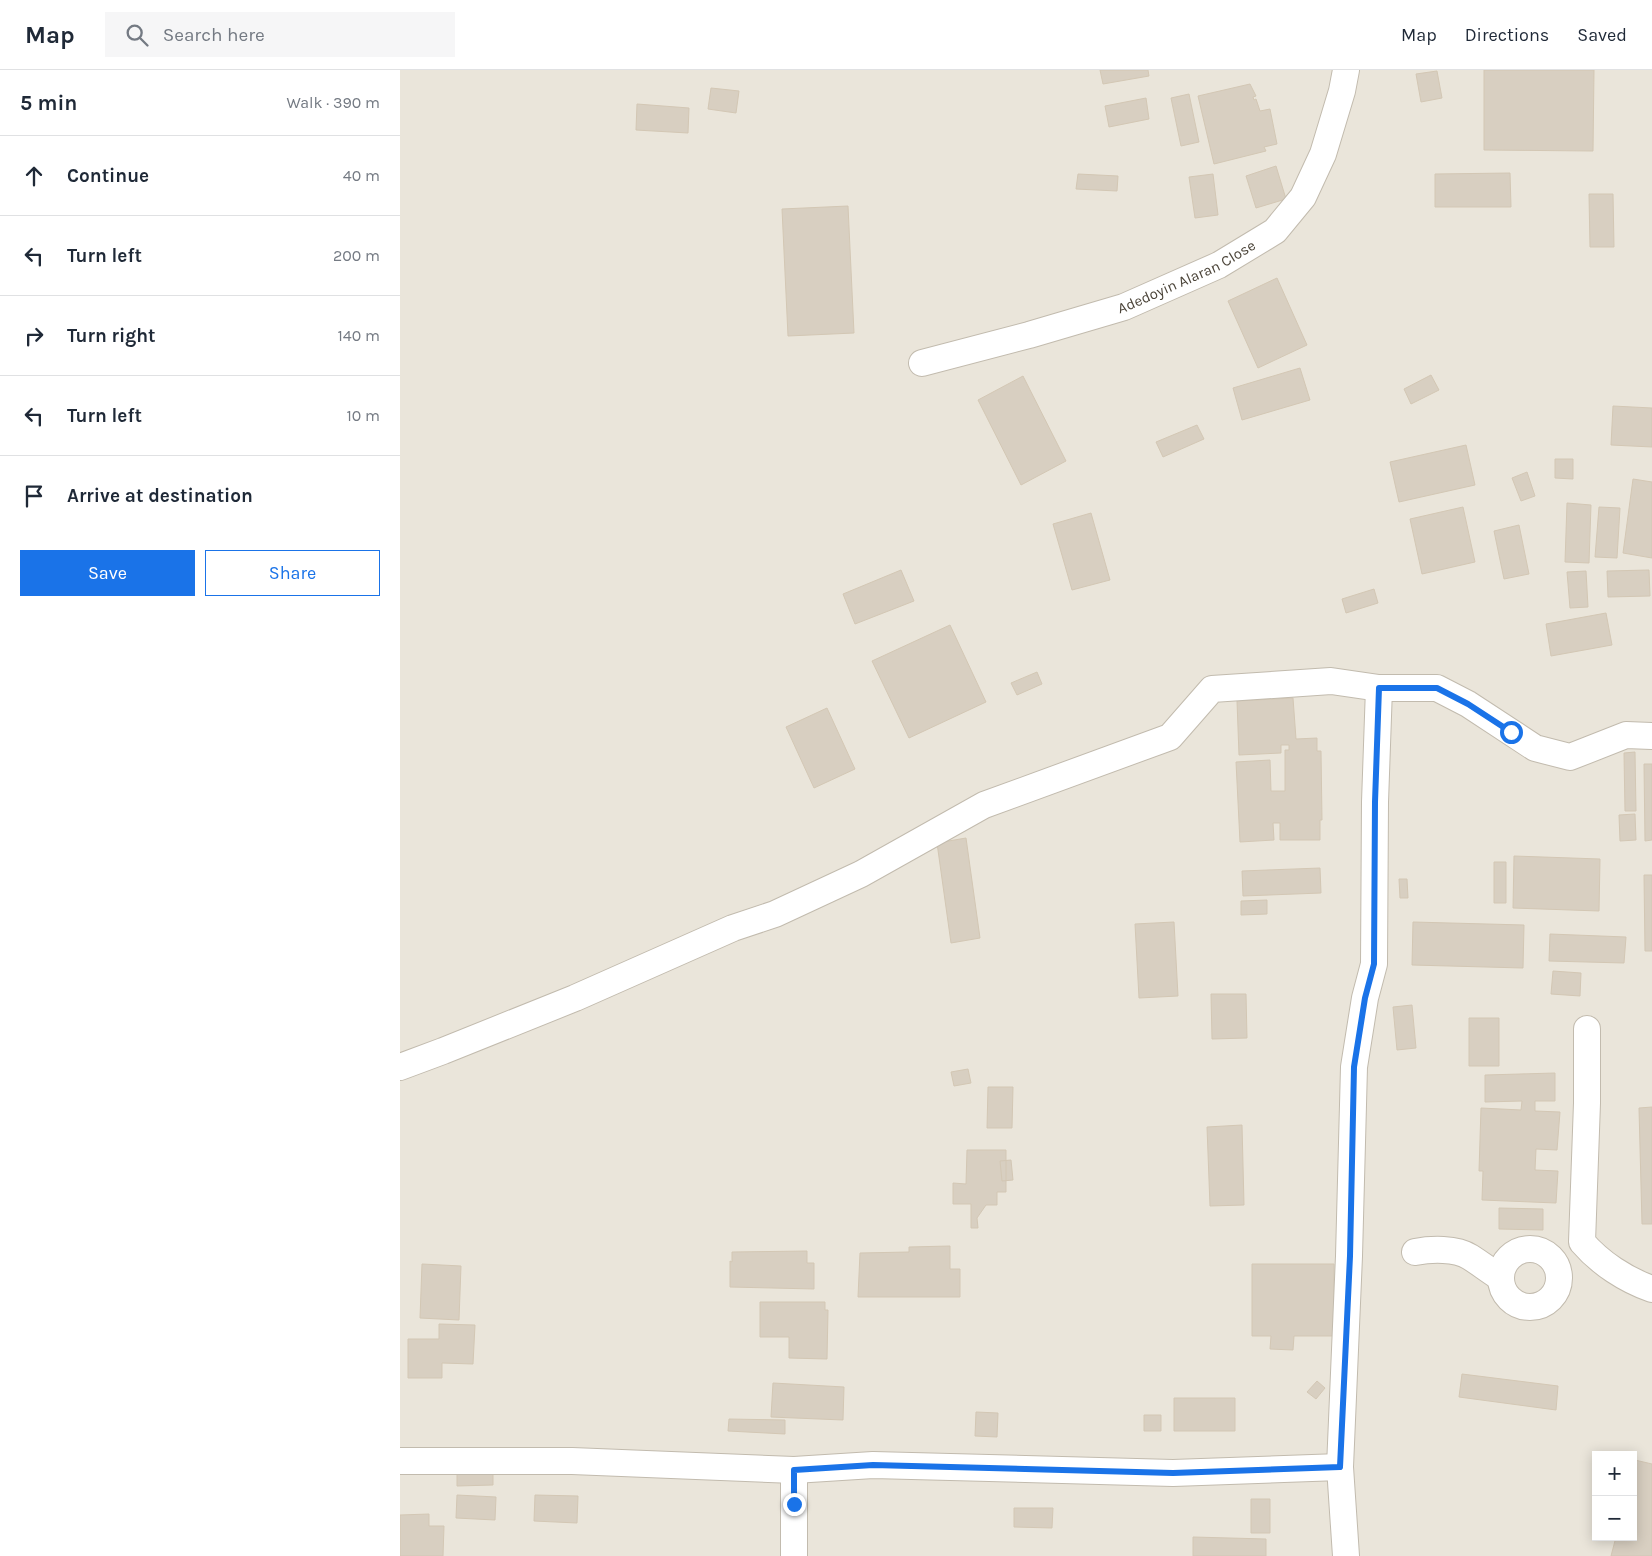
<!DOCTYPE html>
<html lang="en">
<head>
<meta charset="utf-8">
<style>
  :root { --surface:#fff; --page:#f6f6f7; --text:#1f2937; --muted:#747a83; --line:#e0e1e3; --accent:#1a73e8 }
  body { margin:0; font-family:Karla,sans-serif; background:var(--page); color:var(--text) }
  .controls { position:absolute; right:15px; bottom:15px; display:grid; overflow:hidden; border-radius:0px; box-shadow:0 2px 12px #0003 }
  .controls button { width:45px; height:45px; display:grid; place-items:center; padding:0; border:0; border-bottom:1px solid var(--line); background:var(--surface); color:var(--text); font:25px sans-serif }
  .stop { position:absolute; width:15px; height:15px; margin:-11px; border:4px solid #1a73e8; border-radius:50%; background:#fff }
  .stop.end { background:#1a73e8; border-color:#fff; box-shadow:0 1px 5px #0008 }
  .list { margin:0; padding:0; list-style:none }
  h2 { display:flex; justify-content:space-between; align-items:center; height:65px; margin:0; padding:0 20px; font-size:21px }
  h2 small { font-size:16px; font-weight:400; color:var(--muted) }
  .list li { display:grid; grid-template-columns:32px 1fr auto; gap:15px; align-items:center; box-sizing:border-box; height:80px; padding:0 20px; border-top:1px solid var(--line) }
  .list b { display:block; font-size:19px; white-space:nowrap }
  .list em { font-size:16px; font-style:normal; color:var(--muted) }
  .actions { display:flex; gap:10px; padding:15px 20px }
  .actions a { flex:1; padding:11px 0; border:1px solid var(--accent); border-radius:0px; text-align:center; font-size:18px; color:var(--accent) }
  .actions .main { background:var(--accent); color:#fff }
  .icon { flex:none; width:28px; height:28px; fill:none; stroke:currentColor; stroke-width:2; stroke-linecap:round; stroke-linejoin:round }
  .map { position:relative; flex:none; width:1252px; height:1486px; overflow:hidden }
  header { display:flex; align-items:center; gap:30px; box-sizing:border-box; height:70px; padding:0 25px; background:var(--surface); border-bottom:1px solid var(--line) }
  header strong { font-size:24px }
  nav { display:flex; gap:28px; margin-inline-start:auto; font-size:18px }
  .search { width:350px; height:45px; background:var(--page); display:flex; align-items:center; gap:12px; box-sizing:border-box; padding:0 18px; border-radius:0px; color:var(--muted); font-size:19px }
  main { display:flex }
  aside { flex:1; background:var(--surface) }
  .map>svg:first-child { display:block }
  .residential { fill:#eae5da; fill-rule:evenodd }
  .building { fill:#d8cfc1; stroke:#d3c7b4 }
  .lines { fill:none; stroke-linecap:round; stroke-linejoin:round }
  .street-casing { stroke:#c2bbae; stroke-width:28 }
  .street { stroke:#fff; stroke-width:26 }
  .route { stroke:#1a73e8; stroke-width:6 }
  .labels { text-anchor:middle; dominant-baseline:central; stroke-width:5; stroke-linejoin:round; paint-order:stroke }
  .street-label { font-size:15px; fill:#4b4439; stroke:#fff }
</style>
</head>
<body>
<header>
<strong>Map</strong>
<div class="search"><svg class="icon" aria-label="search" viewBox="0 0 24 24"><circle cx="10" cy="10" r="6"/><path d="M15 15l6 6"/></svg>Search here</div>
<nav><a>Map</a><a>Directions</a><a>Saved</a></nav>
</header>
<main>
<aside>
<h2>5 min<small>Walk · 390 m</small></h2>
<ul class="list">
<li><svg class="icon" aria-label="ahead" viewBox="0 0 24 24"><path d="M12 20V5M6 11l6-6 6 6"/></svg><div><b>Continue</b></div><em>40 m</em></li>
<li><svg class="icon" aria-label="left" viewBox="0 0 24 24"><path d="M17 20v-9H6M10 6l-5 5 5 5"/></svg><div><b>Turn left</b></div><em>200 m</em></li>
<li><svg class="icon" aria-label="right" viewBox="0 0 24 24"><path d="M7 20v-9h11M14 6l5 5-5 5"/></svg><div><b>Turn right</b></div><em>140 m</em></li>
<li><svg class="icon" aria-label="left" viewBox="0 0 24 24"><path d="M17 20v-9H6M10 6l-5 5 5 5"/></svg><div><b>Turn left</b></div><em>10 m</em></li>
<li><svg class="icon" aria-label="arrive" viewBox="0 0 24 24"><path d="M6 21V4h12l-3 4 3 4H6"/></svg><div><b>Arrive at destination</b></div></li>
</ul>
<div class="actions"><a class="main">Save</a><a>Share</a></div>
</aside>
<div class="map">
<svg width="1252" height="1486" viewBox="0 0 1252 1486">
  <rect width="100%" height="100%" fill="#f6f3ec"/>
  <path class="residential" d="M0 0H1252V1486H0ZM1196 1385H1233V1467H1196Z"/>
  <path class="building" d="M700 0H748L749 6 703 14Z
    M1084 0H1194L1193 81 1084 80Z
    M1037 1 1042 28 1021 32 1016 4Z
    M850 14 856 26 853 27 854 30 856 29 860 41 870 39 877 74 864 77 866 81 814 94 798 26Z
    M311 18 339 21 336 43 308 39Z
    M789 24 799 72 781 76 771 28Z
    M746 28 749 49 709 57 705 36Z
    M237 34 289 38 288 63 236 60Z
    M876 96 886 129 856 138 846 106Z
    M1110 103 1111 137H1035V104Z
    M678 104 718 106 717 121 676 119Z
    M813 104 818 145 795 148 789 107Z
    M1189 124H1213L1214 177H1190Z
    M448 136 454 263 388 266 382 139Z
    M877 208 907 275 858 298 828 231Z
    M900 298 910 330 842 350 833 318Z
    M1031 305 1039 320 1011 334 1004 319Z
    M623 306 666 391 621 415 578 330Z
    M1213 336 1252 338V377L1211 375Z
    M797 355 804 369 763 387 756 372Z
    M1066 375 1075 415 999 432 990 392Z
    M1155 389H1173V409L1155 408Z
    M1127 402 1135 426 1121 431 1112 408Z
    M1233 409 1252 412V488L1223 483Z
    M1167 433 1191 435 1189 493 1165 492Z
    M1063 437 1075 492 1022 504 1010 449Z
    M1199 437 1220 438 1217 488 1195 487Z
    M691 443 710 510 672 520 653 454Z
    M1119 455 1129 504 1104 509 1094 461Z
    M501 500 514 531 455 554 443 524Z
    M1249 500 1250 526 1208 527 1207 501Z
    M1186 501 1188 537 1170 538 1167 502Z
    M974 519 978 533 946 543 942 529Z
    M1206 543 1212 575 1151 586 1146 554Z
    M550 555 586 632 509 668 472 591Z
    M637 602 642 614 617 625 611 613Z
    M893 628 896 669 917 668V681H921L922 750H920V770H880V753H873L874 770 840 772 836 692 870 690 871 721H885V680H889V675H881V683L839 685 837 631Z
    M427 638 455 699 414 718 386 657Z
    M1235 682 1236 741H1225L1224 683Z
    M1244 694H1252V770L1245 771Z
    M1235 744 1236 770 1220 771 1219 745Z
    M566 768 580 868 551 873 537 773Z
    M1114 786 1200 789 1199 841 1113 838Z
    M1094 792H1106V833H1094Z
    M920 798 921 823 843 826 842 801Z
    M1244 805H1252V881H1245Z
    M999 809H1007L1008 828H1000Z
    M867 830V844L841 845V831Z
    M774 852 778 926 739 928 735 854Z
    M1013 852 1124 855 1123 898 1012 895Z
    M1150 864 1226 867 1224 893 1149 891Z
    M1153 901 1181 903 1180 926 1151 924Z
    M811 924H846L847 968 812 969Z
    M1012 935 1016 978 997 980 993 937Z
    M1069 948H1099V996H1069Z
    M568 999 571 1013 554 1016 551 1002Z
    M1155 1003V1031H1135V1041L1160 1042 1157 1080 1136 1079 1135 1100 1158 1101 1156 1133 1082 1130 1083 1101H1079L1081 1038 1121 1040 1122 1031 1085 1032V1005Z
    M588 1017H613L612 1058H587Z
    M1252 1037V1154H1242L1239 1038Z
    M842 1055 844 1135 810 1136 807 1057Z
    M567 1080H606V1122H597V1135H586L577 1148 578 1158H571V1134H553V1113L566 1114Z
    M611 1090 613 1110 602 1111 600 1091Z
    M1099 1138 1143 1139V1160L1099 1159Z
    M550 1176V1199H560V1227H458L460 1183 509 1182V1177Z
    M407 1181V1193H414V1219L330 1217V1191L332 1192V1182Z
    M22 1194 61 1196 59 1250 20 1248Z
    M852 1194H934V1266H894L893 1280 870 1279 871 1266H852Z
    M360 1232H425V1240H428L427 1289 389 1288V1267H360Z
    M39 1254 75 1255 73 1294 42 1293V1308H8V1269H39Z
    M1062 1304 1158 1316 1156 1340 1059 1327Z
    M917 1311 925 1318 916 1329 907 1322Z
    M373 1313 444 1317 443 1350 371 1347Z
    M774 1328H835V1361H774Z
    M576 1342 598 1343 597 1367 575 1366Z
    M744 1345H761V1361H744Z
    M329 1349 385 1350V1364L328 1361Z
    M1235 1390 1252 1394V1486H1211L1216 1467H1233V1399Z
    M93 1398V1415L57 1416V1399Z
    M57 1425 96 1427 95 1450 56 1448Z
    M135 1425 178 1426 177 1453 134 1451Z
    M851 1429H870V1463H851Z
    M614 1438H653L652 1458 614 1457Z
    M29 1444V1456H44L43 1486H0V1445Z
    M793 1467 866 1469V1486H793Z"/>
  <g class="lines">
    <defs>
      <g id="street">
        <path id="s1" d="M522 293 629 265 724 237 819 195 875 161 903 127 923 84 942 21 946 0"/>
        <path d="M1187 959V1033L1182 1172C1200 1193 1226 1210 1252 1219"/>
        <path d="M0 997 43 981 175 928 333 858 375 844 461 804 584 735 770 667 812 619 931 611 979 618H1037L1068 634 1135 678 1170 687 1226 665 1252 666"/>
        <circle cx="1130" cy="1208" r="29"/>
        <path d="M1015 1182C1031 1179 1056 1178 1070 1187 1081 1194 1090 1201 1101 1208"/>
        <path d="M0 1391H172L394 1400 473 1395 773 1403 940 1397"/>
        <path d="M394 1486V1400"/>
        <path d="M946 1486 940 1397 949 1186 954 997 965 928 974 894 975 732 979 618"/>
      </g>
    </defs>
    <use href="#street" class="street-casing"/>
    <use href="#street" class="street"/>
  </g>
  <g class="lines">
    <path class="route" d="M394 1434V1400L473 1395 773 1403 940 1397 950 1186 954 997 965 928 974 894 975 732 979 618H1037L1068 634 1111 662"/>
  </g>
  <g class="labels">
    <g class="street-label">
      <text stroke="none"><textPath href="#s1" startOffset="279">Adedoyin Alaran Close</textPath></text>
    </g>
  </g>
</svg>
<div class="controls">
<button>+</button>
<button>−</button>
</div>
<div class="stop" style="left:1111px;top:662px"></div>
<div class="stop end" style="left:394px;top:1434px"></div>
</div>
</main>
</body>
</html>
